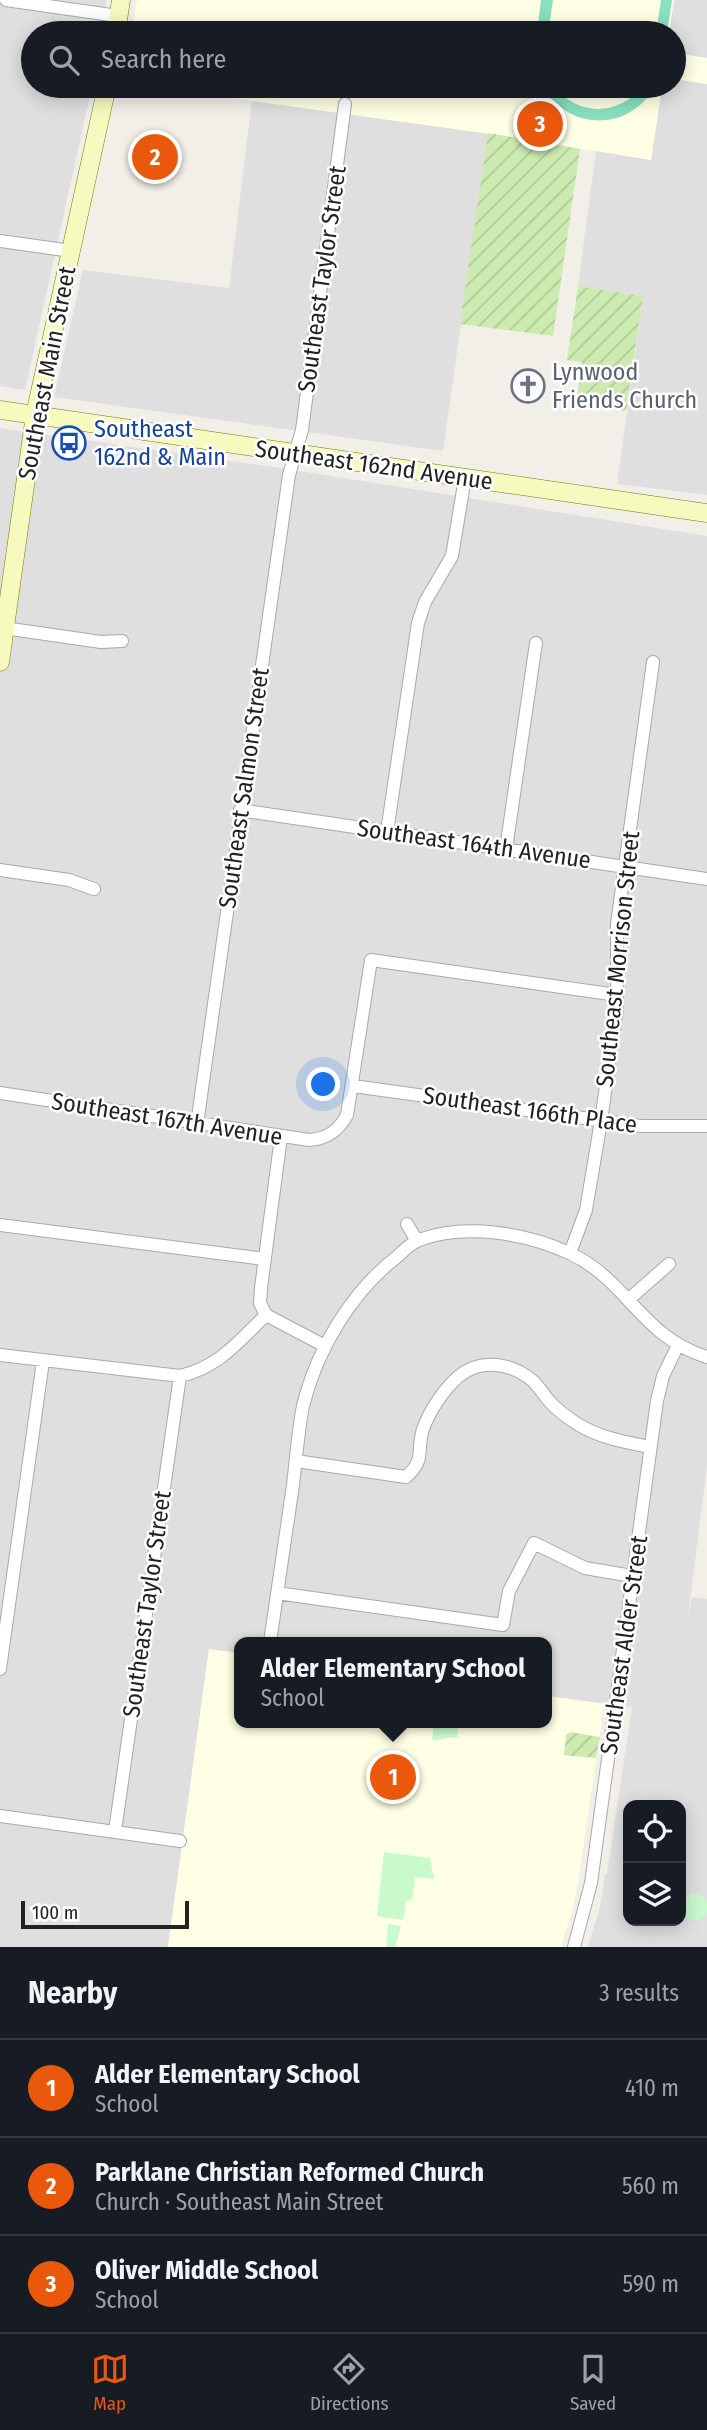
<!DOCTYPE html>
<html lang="en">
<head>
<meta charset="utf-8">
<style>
  :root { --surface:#171b24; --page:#20242c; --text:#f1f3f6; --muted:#9ea1a6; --line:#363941; --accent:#ea580c }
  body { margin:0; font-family:"Fira Sans Condensed",sans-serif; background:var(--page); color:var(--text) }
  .controls { position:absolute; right:21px; bottom:21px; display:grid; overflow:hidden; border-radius:14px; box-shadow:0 4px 18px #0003 }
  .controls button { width:63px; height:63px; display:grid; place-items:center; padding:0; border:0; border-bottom:2px solid var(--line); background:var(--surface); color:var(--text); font:35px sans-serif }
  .scale { position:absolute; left:21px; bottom:18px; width:168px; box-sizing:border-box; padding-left:7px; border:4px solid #222; border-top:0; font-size:19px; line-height:24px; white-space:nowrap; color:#222; -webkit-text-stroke:5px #fff; paint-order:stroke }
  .you { position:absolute; left:324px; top:1085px; width:24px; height:24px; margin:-18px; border:5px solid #fff; border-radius:50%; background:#1a73e8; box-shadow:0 0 0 10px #1a73e833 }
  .badge { display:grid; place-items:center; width:46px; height:46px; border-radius:50%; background:var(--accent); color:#fff; font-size:23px; font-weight:700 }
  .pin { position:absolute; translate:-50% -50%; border:4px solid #fff; box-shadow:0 2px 7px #0006 }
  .popup { position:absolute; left:234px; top:1637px; width:318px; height:91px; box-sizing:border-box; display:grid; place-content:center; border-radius:14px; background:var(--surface); filter:drop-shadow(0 2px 5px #0005); font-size:23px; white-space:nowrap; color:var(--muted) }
  .popup b { font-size:26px; color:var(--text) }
  .popup::after { content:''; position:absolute; left:50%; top:100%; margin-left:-14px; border:14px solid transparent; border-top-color:var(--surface) }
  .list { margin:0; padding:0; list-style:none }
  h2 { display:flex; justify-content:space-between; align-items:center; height:91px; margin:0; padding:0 28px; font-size:30px }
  h2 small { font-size:23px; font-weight:400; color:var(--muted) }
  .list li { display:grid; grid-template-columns:46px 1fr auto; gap:21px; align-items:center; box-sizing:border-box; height:98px; padding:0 28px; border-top:2px solid var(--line) }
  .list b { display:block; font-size:26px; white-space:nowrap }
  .list p { margin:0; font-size:23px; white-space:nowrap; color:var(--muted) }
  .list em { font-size:23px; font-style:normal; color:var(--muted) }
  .icon { flex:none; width:38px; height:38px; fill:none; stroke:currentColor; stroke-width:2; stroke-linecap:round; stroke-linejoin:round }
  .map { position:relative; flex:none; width:707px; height:1947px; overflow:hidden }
  .search { position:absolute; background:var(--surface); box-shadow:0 4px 18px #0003; left:21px; right:21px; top:21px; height:77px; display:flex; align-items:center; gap:18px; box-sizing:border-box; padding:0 24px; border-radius:38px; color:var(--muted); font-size:26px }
  .sheet { height:385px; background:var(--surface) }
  nav { display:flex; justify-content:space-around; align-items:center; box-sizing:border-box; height:98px; border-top:2px solid var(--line); background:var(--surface); font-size:19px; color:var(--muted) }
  nav a { display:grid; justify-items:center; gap:4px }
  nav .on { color:var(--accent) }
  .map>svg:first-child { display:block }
  .residential { fill:#e0dfdf; fill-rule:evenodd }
  .education { fill:#ffffe5 }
  .park { fill:#c8facc }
  .garden { fill:url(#garden-furrows) }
  .pitch { fill:#88e0be }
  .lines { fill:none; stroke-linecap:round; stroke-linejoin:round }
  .street-casing { stroke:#a9a9a9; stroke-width:14 }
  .secondary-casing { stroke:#707d05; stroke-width:19 }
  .street { stroke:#fff; stroke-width:12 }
  .secondary { stroke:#f7fabf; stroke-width:18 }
  .labels { text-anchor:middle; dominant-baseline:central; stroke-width:5; stroke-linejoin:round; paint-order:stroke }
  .street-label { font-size:24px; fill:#222; stroke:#fff }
  .worship-label { font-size:24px; fill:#5b616d; stroke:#fff; text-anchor:start }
  .transit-label { font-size:24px; fill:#164399; stroke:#fff; text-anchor:start }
</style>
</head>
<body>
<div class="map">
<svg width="707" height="1947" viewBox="0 0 707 1947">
  <defs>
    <pattern id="garden-furrows" width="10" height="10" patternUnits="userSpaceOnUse" patternTransform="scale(1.75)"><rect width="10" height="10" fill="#cdebb0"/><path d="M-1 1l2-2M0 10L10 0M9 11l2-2" fill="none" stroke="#b0c997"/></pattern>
  </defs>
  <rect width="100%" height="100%" fill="#f2efe9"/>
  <path class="residential" d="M0 0H107L102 33H33V86H92L25 390 0 386Z
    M674 0H707V58L674 53V33H669Z
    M674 79 707 84V495L617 484 643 296 578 286 596 151 651 160 662 86H674Z
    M252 100 488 133 443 451 54 397 83 270 229 288Z
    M0 428 281 468 707 536V1466L687 1625 692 1597 707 1599V1947H588L600 1907 605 1874H607L632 1707 547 1696V1642H239V1653L209 1650 168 1947H0ZM628 1805H681V1921H628Z"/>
  <path class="education" d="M137 0H674L669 33H132Z
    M674 53 707 58V84L674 79Z
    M144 86H662L651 160 512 137Z
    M209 1649 239 1653V1723H547V1696L604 1704 579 1877 573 1907 561 1947H168Z"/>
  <path class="park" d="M434 1723H459L457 1738C447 1736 441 1741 432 1740Z
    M384 1852 430 1858 434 1879 415 1877 412 1899 406 1901 403 1920 377 1916Z
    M682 1907a13 13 0 1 1 26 0a13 13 0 1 1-26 0Z
    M388 1924 401 1926 395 1947H386Z"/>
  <path class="garden" d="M488 133 580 149 553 336 460 324Z
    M578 286 643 296 626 411 576 404 582 362 567 360Z
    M570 1732 600 1737 596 1758 564 1755 566 1735Z"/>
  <path class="pitch" d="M541 0H553L548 33H537Z
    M661 0H672L667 33H656Z
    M542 86H554C578 117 619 116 643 86H656C628 132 570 132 542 86Z"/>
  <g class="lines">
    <defs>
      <path id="street" d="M6 0 118 16
        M0 241 71 251
        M4 628 101 642 122 641
        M240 810 707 879
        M387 832 418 623 425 602 452 556 465 478
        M506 849 536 643
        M0 870 69 880 94 889
        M353 1086 641 1126H707
        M0 1093 309 1140C328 1139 339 1130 347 1115L371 960 617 995
        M197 1124 289 475 302 430 345 104
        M407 1224 417 1241
        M0 1225 265 1259
        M570 1253 586 1210 601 1121 617 1008V924L653 662
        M628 1300 669 1264
        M266 1315 260 1303 261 1288 281 1137
        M266 1315 325 1346
        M0 1355 180 1376C219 1367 238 1342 266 1315
        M296 1461 406 1477C426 1459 416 1452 423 1429 430 1410 444 1389 459 1376 481 1358 512 1363 533 1381 539 1387 544 1395 550 1402 558 1411 568 1418 579 1425 601 1438 625 1442 650 1447
        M277 1593 503 1625 509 1591 534 1543 585 1568 632 1576
        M270 1642C278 1590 285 1537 293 1485 296 1459 298 1432 303 1406 317 1349 352 1291 398 1256 404 1250 412 1243 419 1240 465 1223 526 1233 569 1253 627 1279 641 1337 707 1357
        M0 1669 43 1361
        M0 1816 180 1841
        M115 1831 180 1376
        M574 1947 591 1883 657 1401 663 1376 678 1345"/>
      <path id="secondary" d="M116 33 121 0
        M0 410 707 513
        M0 662 35 415 107 86"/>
    </defs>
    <use href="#street" class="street-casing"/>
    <use href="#secondary" class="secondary-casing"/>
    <use href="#street" class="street"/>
    <use href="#secondary" class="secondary"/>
  </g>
  <defs>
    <symbol id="church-ring" viewBox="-11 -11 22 22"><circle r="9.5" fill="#fff" stroke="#6b7280" stroke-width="1.5"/><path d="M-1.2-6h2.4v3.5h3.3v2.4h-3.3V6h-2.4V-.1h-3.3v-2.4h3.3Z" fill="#6b7280"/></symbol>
    <symbol id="bus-ring" viewBox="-11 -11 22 22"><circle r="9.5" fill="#fff" stroke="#1a4fb4" stroke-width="1.5"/><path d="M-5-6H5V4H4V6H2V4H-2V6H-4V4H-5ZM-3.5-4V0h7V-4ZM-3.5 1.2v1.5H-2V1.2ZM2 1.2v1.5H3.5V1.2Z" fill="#1a4fb4"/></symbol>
  </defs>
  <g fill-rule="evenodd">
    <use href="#church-ring" x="509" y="367" width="38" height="38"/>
    <use href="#bus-ring" x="50" y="424" width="38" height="38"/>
  </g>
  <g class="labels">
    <g class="street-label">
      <text transform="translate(322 279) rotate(-82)">Southeast Taylor Street</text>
      <text transform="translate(47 373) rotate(-79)">Southeast Main Street</text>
      <text transform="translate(374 465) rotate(8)">Southeast 162nd Avenue</text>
      <text transform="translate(244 788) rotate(-82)">Southeast Salmon Street</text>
      <text transform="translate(474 844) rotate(8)">Southeast 164th Avenue</text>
      <text transform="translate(618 959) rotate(-84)">Southeast Morrison Street</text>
      <text transform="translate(530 1110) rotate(8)">Southeast 166th Place</text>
      <text transform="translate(167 1119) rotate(9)">Southeast 167th Avenue</text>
      <text transform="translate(147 1604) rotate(-82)">Southeast Taylor Street</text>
      <text transform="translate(624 1645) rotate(-82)">Southeast Alder Street</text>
    </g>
    <g class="worship-label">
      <text x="552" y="372">Lynwood<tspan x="552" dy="28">Friends Church</tspan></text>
    </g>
    <g class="transit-label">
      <text x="94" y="429">Southeast<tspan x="94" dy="28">162nd &amp; Main</tspan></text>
    </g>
  </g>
</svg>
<div class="controls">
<button><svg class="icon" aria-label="locate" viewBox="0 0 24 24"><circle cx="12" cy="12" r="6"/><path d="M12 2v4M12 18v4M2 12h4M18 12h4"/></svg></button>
<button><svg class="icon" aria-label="layers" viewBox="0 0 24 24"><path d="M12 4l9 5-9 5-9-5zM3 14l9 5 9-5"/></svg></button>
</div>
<div class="scale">100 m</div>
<div class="you"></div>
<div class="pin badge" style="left:393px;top:1777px">1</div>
<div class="popup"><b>Alder Elementary School</b>School</div>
<div class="pin badge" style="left:155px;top:157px">2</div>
<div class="pin badge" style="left:540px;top:124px">3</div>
<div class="search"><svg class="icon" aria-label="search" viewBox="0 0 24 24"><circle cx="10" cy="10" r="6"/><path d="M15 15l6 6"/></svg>Search here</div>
</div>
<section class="sheet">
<h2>Nearby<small>3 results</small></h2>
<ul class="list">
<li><span class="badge">1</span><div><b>Alder Elementary School</b><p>School</p></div><em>410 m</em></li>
<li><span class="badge">2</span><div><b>Parklane Christian Reformed Church</b><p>Church · Southeast Main Street</p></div><em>560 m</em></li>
<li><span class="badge">3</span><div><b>Oliver Middle School</b><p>School</p></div><em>590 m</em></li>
</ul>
</section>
<nav>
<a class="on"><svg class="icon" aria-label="map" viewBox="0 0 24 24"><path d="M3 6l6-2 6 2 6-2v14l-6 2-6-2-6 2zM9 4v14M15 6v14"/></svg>Map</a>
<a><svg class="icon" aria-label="directions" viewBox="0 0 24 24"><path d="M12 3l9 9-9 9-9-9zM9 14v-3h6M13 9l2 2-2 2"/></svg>Directions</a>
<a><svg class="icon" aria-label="saved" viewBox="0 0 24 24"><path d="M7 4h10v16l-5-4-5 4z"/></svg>Saved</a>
</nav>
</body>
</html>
